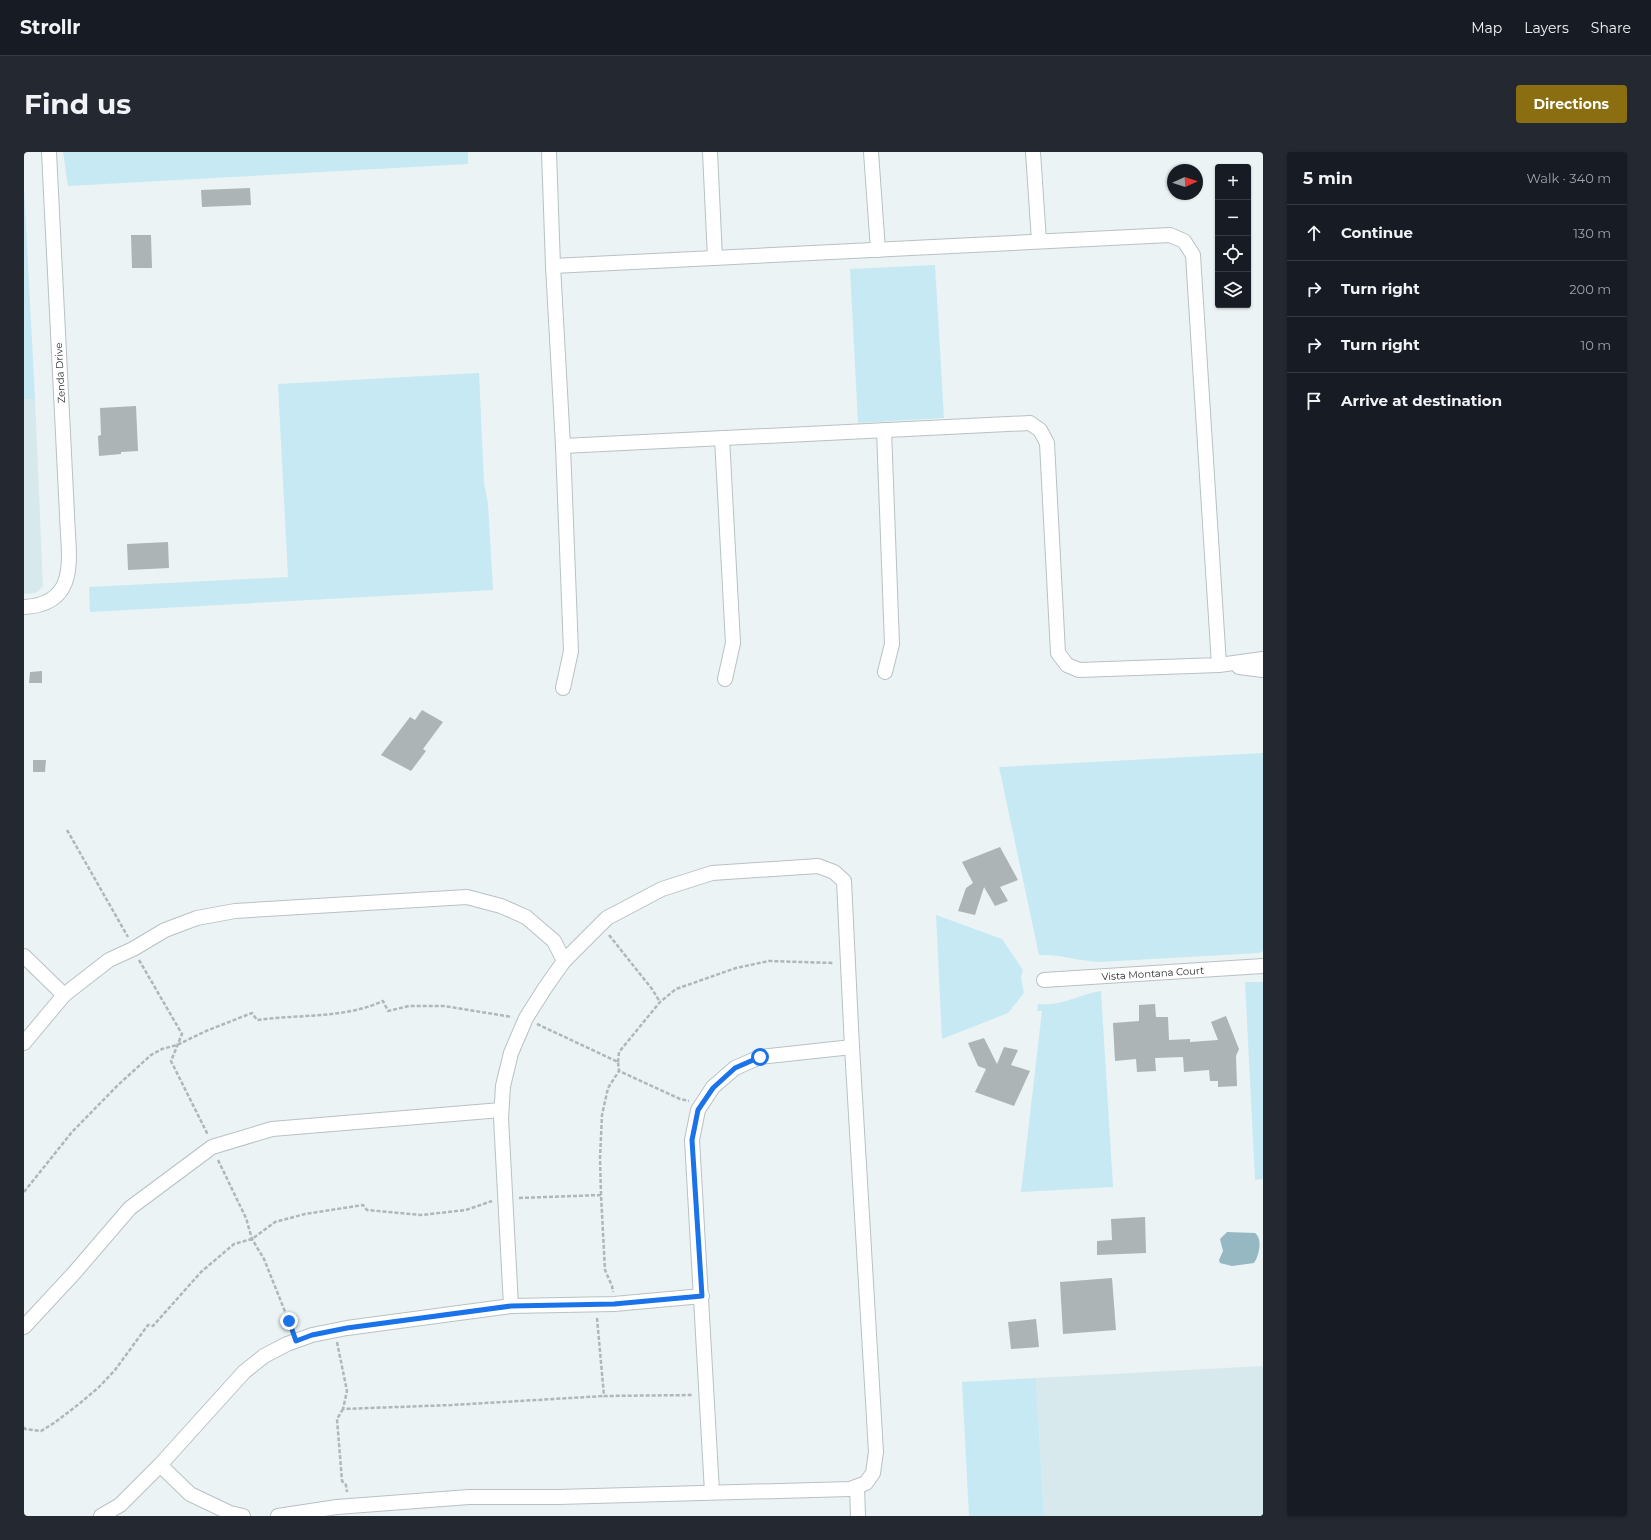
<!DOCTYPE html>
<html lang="en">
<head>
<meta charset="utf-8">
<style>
  :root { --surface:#171b24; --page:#242831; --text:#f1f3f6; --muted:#9ea1a6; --line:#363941; --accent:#8b6e0f }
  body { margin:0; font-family:Montserrat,sans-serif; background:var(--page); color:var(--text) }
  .controls { position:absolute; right:12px; top:12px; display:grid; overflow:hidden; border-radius:4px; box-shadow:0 1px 3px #0004 }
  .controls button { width:36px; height:36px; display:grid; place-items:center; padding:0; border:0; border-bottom:1px solid var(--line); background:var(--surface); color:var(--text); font:20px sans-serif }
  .compass { position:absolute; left:1143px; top:12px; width:36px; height:36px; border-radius:50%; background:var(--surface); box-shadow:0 1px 3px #0004; rotate:87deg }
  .stop { position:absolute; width:12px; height:12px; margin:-9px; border:3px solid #1a73e8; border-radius:50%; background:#fff }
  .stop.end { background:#1a73e8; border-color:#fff; box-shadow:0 1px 4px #0008 }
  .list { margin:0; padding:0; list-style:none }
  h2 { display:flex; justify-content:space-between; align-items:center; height:52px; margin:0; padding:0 16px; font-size:17px }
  h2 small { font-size:13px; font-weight:400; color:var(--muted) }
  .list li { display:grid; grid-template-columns:26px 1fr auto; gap:12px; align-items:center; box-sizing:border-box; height:56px; padding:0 16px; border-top:1px solid var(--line) }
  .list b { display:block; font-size:15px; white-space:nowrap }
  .list em { font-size:13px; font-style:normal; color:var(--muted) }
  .icon { flex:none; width:22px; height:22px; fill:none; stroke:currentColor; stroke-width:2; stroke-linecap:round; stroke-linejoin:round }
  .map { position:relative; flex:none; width:1239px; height:1364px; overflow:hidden; border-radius:4px }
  header { display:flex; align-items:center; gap:24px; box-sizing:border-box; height:56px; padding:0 20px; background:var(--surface); border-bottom:1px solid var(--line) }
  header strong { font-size:19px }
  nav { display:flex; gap:22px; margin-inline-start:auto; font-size:14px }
  .intro { display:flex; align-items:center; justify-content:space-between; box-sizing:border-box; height:96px; padding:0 24px }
  h1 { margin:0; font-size:28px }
  .button { padding:10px 18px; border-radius:4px; background:var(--accent); color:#fff; font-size:14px; font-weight:700 }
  main { display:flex; gap:24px; padding:0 24px }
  aside { flex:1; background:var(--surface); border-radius:4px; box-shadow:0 1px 3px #0004 }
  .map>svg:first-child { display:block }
  .built { fill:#d8e9ee }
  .green { fill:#c7e9f3 }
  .water { fill:#95b8c2 }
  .building { fill:#acb4b6 }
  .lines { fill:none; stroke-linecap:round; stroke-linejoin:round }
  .street-casing { stroke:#b9c1c3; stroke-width:16 }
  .path { stroke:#b0b7b9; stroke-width:2.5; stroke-dasharray:4 2; stroke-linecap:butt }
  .street { stroke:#fff; stroke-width:14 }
  .route { stroke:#1a73e8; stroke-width:5 }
  .labels { text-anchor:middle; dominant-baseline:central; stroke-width:3; stroke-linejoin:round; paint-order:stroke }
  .street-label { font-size:10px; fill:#2a2e2e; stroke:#fff }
</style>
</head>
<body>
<header>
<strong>Strollr</strong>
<nav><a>Map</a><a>Layers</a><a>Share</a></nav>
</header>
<div class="intro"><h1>Find us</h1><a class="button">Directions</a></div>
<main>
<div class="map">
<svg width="1239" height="1364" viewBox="0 0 1239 1364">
  <rect width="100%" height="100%" fill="#ebf3f5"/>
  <path class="built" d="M0 247H11L19 434 12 441 0 442Z
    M1239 1214V1364H1020L1012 1226Z"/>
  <path class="green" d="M39 0H444V12L44 34Z
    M0 35 11 247H0Z
    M911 113 920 266 834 271 826 117Z
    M455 221 460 331 464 352 469 438 66 460 65 435 264 425 254 232Z
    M1239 601V799L1235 801 1075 810C1055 809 1036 802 1015 803L975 615Z
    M912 763 978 787 999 818 997 826 1000 841 984 861 918 887Z
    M1221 830H1239V1027L1231 1028Z
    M1077 839 1089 1035 997 1040 1018 859H1013L1014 852C1036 855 1056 842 1077 839Z
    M1012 1226 1020 1364H945L938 1230Z"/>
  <path class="water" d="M1203 1080 1231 1081C1239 1087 1235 1104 1230 1111L1208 1114 1196 1111 1195 1108 1199 1099 1196 1087Z"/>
  <path class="building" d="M226 36 227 53 178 55 177 38Z
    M107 83H127L128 116H108Z
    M112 254 114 299 97 300V302L75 304 74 284 77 283 76 256Z
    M144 390 145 416 104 418 103 392Z
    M18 519V531H5L6 520Z
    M398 558 419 570 399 597 402 599 387 619 357 603 386 565 391 568Z
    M9 608H22L21 620H9Z
    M976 695 994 728 976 735 984 749 971 754 960 735 951 763 934 759 942 736 949 731 938 710Z
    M1131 852 1132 865H1144L1145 888 1166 887V890L1194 888 1187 870 1202 864 1215 897 1212 904 1213 934 1194 935V929H1186L1185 918 1160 920 1159 905 1131 906 1132 919 1113 920 1112 907 1091 909 1089 871 1115 869V853Z
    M960 886 973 912 980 895 994 898 987 913 1006 919 990 954 951 940 962 917 954 914 944 891Z
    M1121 1065 1122 1101 1073 1103V1089L1088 1088 1087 1067Z
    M1088 1126 1092 1178 1039 1182 1036 1130Z
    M1012 1167 1015 1195 987 1197 984 1170Z"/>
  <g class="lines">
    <defs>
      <g id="street">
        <path d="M525 0 529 114"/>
        <path d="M686 0 691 106"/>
        <path d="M847 0 854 98"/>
        <path d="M1009 0 1015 89"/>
        <path d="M860 278 868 492 861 520"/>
        <path d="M698 286 709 491 701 527"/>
        <path d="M0 455C57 452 44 403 43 362L25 0"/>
        <path d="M1195 513 1169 103 1160 89 1146 83 529 114 539 294 1006 271 1016 278 1023 291 1034 501 1043 513 1055 518 1195 513 1239 507"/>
        <path d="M1215 515 1239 518"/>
        <path d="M539 536 547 499 539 294"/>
        <path d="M0 804 40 843"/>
        <path id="s1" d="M1020 828 1239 814"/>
        <path d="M0 891 40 843 85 808 109 797 141 778 173 766 211 759 443 745 477 754 502 765 530 789 540 809"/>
        <path d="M0 1175 51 1120 106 1056 188 995 248 977 477 958"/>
        <path d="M136 1313 166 1342 206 1361 219 1364"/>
        <path d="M833 1335 834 1364"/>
        <path d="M688 1340 668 988 674 958 689 935 711 916 736 905 828 895"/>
        <path d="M77 1364 96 1353 136 1313 220 1220 240 1204 263 1192 288 1183 323 1176 487 1154 590 1152 678 1144"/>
        <path d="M254 1364 313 1355 445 1345H534L826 1337 842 1331 849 1321 852 1300 828 895 820 729 810 720 794 714 688 721 638 737 583 766 540 809 521 836 502 866 487 901 479 934 477 966 487 1154"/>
      </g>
    </defs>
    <use href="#street" class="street-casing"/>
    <path class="path" d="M43 678 104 785
      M585 783 628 837 636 850
      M115 808 158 882 147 909 184 983
      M513 872 594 910 595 919 656 947 665 949
      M594 910 595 900 636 850 652 837 712 816 745 809 810 811
      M194 1008 222 1066 228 1087 240 1107 268 1177
      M0 1040 48 980 94 933 127 903 138 897 153 893 182 879 228 861 233 868C275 862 320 867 359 849L364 859 385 854H420L488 865
      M577 1043 576 1006 578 963 584 936 595 919
      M495 1046 577 1043 581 1118 588 1134 589 1140
      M573 1166 580 1244 669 1243
      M313 1190 323 1239 319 1257 428 1253 580 1244
      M319 1257 313 1267 318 1329 322 1333 323 1340
      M0 1275 1 1277 17 1279 30 1271 55 1252 75 1235 91 1218 124 1173 129 1174 177 1120 210 1092 228 1087 251 1070 281 1062 339 1053 343 1058 397 1063 442 1058 468 1049"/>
    <use href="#street" class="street"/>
  </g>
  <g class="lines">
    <path class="route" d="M265 1169 272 1189 288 1183 323 1176 487 1154 590 1152 678 1144 668 988 674 958 689 936 711 916 736 905"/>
  </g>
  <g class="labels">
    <g class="street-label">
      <text transform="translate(36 221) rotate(-93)">Zenda Drive</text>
      <text stroke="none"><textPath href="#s1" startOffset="109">Vista Montana Court</textPath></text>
    </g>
  </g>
</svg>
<div class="controls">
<button>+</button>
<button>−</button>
<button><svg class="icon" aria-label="locate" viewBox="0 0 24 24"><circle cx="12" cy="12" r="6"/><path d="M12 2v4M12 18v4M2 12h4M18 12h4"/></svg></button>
<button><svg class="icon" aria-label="layers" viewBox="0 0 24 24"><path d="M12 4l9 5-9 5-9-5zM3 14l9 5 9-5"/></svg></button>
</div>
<svg class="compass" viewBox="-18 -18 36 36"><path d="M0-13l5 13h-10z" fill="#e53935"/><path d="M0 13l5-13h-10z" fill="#9ea1a6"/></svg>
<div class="stop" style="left:736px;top:905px"></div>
<div class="stop end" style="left:265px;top:1169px"></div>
</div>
<aside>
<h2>5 min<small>Walk · 340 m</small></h2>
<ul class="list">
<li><svg class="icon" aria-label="ahead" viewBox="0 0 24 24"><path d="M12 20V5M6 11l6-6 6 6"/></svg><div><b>Continue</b></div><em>130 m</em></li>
<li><svg class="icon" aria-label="right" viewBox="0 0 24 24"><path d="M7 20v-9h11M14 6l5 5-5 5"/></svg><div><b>Turn right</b></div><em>200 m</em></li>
<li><svg class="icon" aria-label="right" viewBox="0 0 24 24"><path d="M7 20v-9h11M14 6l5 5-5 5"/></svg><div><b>Turn right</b></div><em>10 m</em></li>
<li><svg class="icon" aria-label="arrive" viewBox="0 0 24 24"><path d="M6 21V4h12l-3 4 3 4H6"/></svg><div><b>Arrive at destination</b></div></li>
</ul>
</aside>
</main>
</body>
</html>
